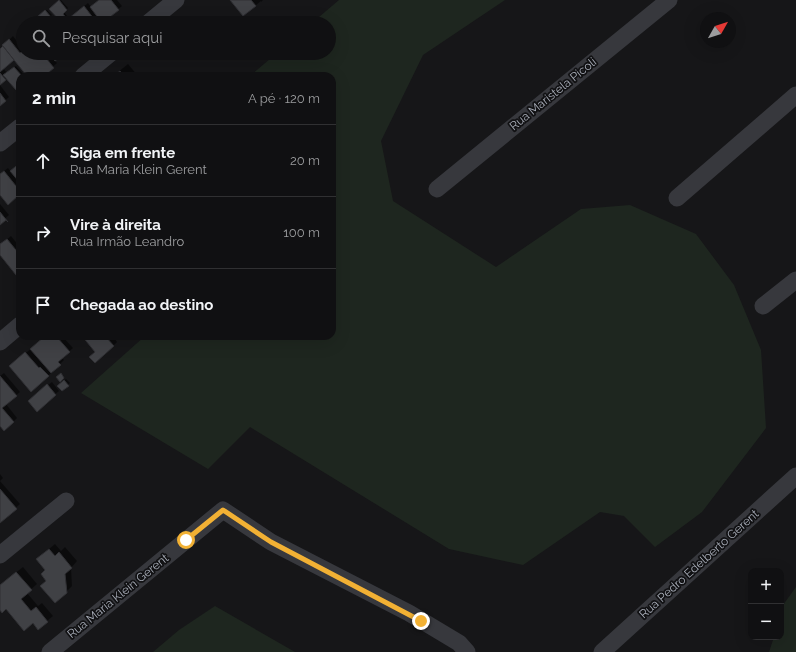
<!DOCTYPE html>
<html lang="pt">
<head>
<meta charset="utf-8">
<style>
  :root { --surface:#101012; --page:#1e1e20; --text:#f1f3f6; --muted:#9c9d9f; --line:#303032 }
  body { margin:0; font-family:Raleway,sans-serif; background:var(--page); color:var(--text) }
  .controls { position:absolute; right:12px; bottom:12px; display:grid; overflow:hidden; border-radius:8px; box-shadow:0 4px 16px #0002 }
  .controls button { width:36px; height:36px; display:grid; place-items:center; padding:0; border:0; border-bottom:1px solid var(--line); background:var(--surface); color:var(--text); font:20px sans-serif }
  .compass { position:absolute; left:700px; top:12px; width:36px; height:36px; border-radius:50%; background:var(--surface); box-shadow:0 4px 16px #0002; rotate:51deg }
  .stop { position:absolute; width:12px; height:12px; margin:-9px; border:3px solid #f2b134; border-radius:50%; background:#fff }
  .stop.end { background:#f2b134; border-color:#fff; box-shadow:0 1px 4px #0008 }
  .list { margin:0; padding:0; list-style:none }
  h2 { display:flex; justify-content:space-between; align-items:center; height:52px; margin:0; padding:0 16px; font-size:17px }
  h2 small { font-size:13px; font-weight:400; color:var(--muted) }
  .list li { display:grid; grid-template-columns:26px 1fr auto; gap:12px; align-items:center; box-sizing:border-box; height:72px; padding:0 16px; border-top:1px solid var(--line) }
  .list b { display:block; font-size:15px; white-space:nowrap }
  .list p { margin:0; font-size:13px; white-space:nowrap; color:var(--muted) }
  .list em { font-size:13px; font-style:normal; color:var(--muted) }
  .icon { flex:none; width:22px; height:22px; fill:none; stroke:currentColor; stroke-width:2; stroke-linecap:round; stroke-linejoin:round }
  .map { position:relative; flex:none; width:796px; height:652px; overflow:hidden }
  .search { position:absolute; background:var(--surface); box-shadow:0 4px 16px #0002; left:16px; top:16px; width:320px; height:44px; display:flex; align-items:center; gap:10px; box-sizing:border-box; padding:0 14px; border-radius:22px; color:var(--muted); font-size:15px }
  .panel { position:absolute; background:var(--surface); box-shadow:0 4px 16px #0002; left:16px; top:72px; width:320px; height:268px; border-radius:12px }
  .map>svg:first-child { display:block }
  .green { fill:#1e261f }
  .shadow { fill:#0007 }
  .building { fill:#404145; stroke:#303034 }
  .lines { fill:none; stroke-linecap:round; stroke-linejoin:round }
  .minor { stroke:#37383d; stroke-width:17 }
  .route { stroke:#f2b134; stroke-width:5 }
  .labels { text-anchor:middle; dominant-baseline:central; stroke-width:3.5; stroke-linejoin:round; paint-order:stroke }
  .street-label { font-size:12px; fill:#a8adb8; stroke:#111113 }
</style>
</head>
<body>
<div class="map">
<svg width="796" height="652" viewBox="0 0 796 652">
  <rect width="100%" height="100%" fill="#161618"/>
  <path class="green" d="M339 0H505L423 55 381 141 393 201 496 267 581 209 630 205 696 234 734 285 761 350 766 428 702 512 655 547 624 516 600 512 523 565 449 549 250 427 208 469 81 393 145 336H332V76H250L277 53H329V23H312Z
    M796 587V652H769L774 637H781V613L783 605Z
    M215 606 295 652H153L179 630Z"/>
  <path class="shadow" d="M61 0 68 8 64 12 68 17 62 22 51 9Z
    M100 0H117L122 6 102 23H73V15L88 3 91 7Z
    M231 0H263L261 2V1L244 15Z
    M47 10 52 15 43 23 38 17Z
    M13 36 23 49V53H63L54 60 57 63 42 76H28L14 59 3 68 7 73 16 66 25 76H20V85L7 78 0 84V49Z
    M128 64 138 76H113Z
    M0 85 9 97 0 105Z
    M20 164V193H0V174L8 168 11 172Z
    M0 204 9 215 0 223Z
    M11 236 20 247V278L0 253V245Z
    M46 336H62L73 348 62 358 64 360 48 376 14 363Z
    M83 336H113L117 342 113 346 97 351Z
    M4 373 20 392 6 404 17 418 13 422 0 424V376Z
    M66 379 70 383 62 390 59 386Z
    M52 382 59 391 37 410 33 397Z
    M0 474 3 478 0 481Z
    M0 481 20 504 0 522Z
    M55 544 61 551 65 547 77 561 71 568 72 586 66 592 47 580 43 554Z
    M23 567 37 584 27 593 38 606 42 603 53 616 47 621 33 622 6 608 0 609V585Z"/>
  <path class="building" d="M59 0 67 10 63 14 67 19 62 23 49 9Z
    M99 0H111L119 10 102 23 90 7Z
    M230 0H251L256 6 243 16Z
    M84 6 97 23H72L68 19Z
    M45 10 51 17 44 23H42L37 17Z
    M9 39 20 53 23 51V53H31L33 56 36 53H42L54 68 44 76H27L2 45Z
    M3 46 14 60 0 72V49Z
    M49 53H65L55 61Z
    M14 67 22 76H20V87L16 90 3 75Z
    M120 71 124 76H113Z
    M0 73 6 80 0 85Z
    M0 93 6 101 0 106Z
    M20 163V183L10 171Z
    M4 171 20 191V194L8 205 0 195V174Z
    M0 212 8 222 6 220 0 225Z
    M7 239 20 255V280L0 255V244Z
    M45 336H56L70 352 58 362 61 365 51 373 30 349Z
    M82 336H105L114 346 95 363 89 357 95 352Z
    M25 352 39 368 40 367 49 376 31 392 9 366Z
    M61 373 64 378 60 382 56 377Z
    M0 376 17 396 2 408 14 422 4 431 0 426Z
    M64 380 69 386 62 391 57 386Z
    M47 384 56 395 37 412 28 401Z
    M0 489 17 509 0 523Z
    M49 549 55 556 59 552 72 568 65 574 67 593 55 603 40 586 46 581 41 574 45 570 36 559Z
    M16 572 32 590 21 599 31 611 36 607 48 622 38 630 33 623 24 631 6 609 2 613 0 610V585Z"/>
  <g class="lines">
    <path class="minor" d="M148 23 176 0
      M83 76 111 53
      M0 143 20 127
      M437 189 669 0
      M677 198 796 95
      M763 306 796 280
      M0 342 20 325
      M0 555 66 501
      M50 652 223 510 271 542 409 613 459 643 467 652
      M602 652 796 476"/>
  </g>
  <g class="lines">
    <path class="route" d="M186 540 223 510 271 542 421 621"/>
  </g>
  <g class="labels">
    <g class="street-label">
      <text transform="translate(553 94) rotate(-39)">Rua Maristela Picoli</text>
      <text transform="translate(699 564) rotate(-42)">Rua Pedro Edelberto Gerent</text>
      <text transform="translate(118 596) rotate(-39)">Rua Maria Klein Gerent</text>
    </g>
  </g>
</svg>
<div class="controls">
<button>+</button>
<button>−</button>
</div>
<svg class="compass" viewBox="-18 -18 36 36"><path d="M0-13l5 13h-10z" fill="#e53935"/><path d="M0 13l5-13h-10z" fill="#9c9d9f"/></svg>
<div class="stop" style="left:186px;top:540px"></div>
<div class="stop end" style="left:421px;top:621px"></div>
<div class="search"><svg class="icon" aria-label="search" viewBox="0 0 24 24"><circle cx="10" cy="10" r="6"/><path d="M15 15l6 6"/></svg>Pesquisar aqui</div>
<section class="panel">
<h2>2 min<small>A pé · 120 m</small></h2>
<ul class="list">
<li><svg class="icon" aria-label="ahead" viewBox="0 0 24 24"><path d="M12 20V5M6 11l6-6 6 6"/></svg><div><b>Siga em frente</b><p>Rua Maria Klein Gerent</p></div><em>20 m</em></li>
<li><svg class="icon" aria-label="right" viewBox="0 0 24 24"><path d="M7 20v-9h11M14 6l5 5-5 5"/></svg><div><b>Vire à direita</b><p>Rua Irmão Leandro</p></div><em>100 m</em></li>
<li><svg class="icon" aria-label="arrive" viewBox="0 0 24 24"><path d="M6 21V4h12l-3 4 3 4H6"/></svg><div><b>Chegada ao destino</b></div></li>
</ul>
</section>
</div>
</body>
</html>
